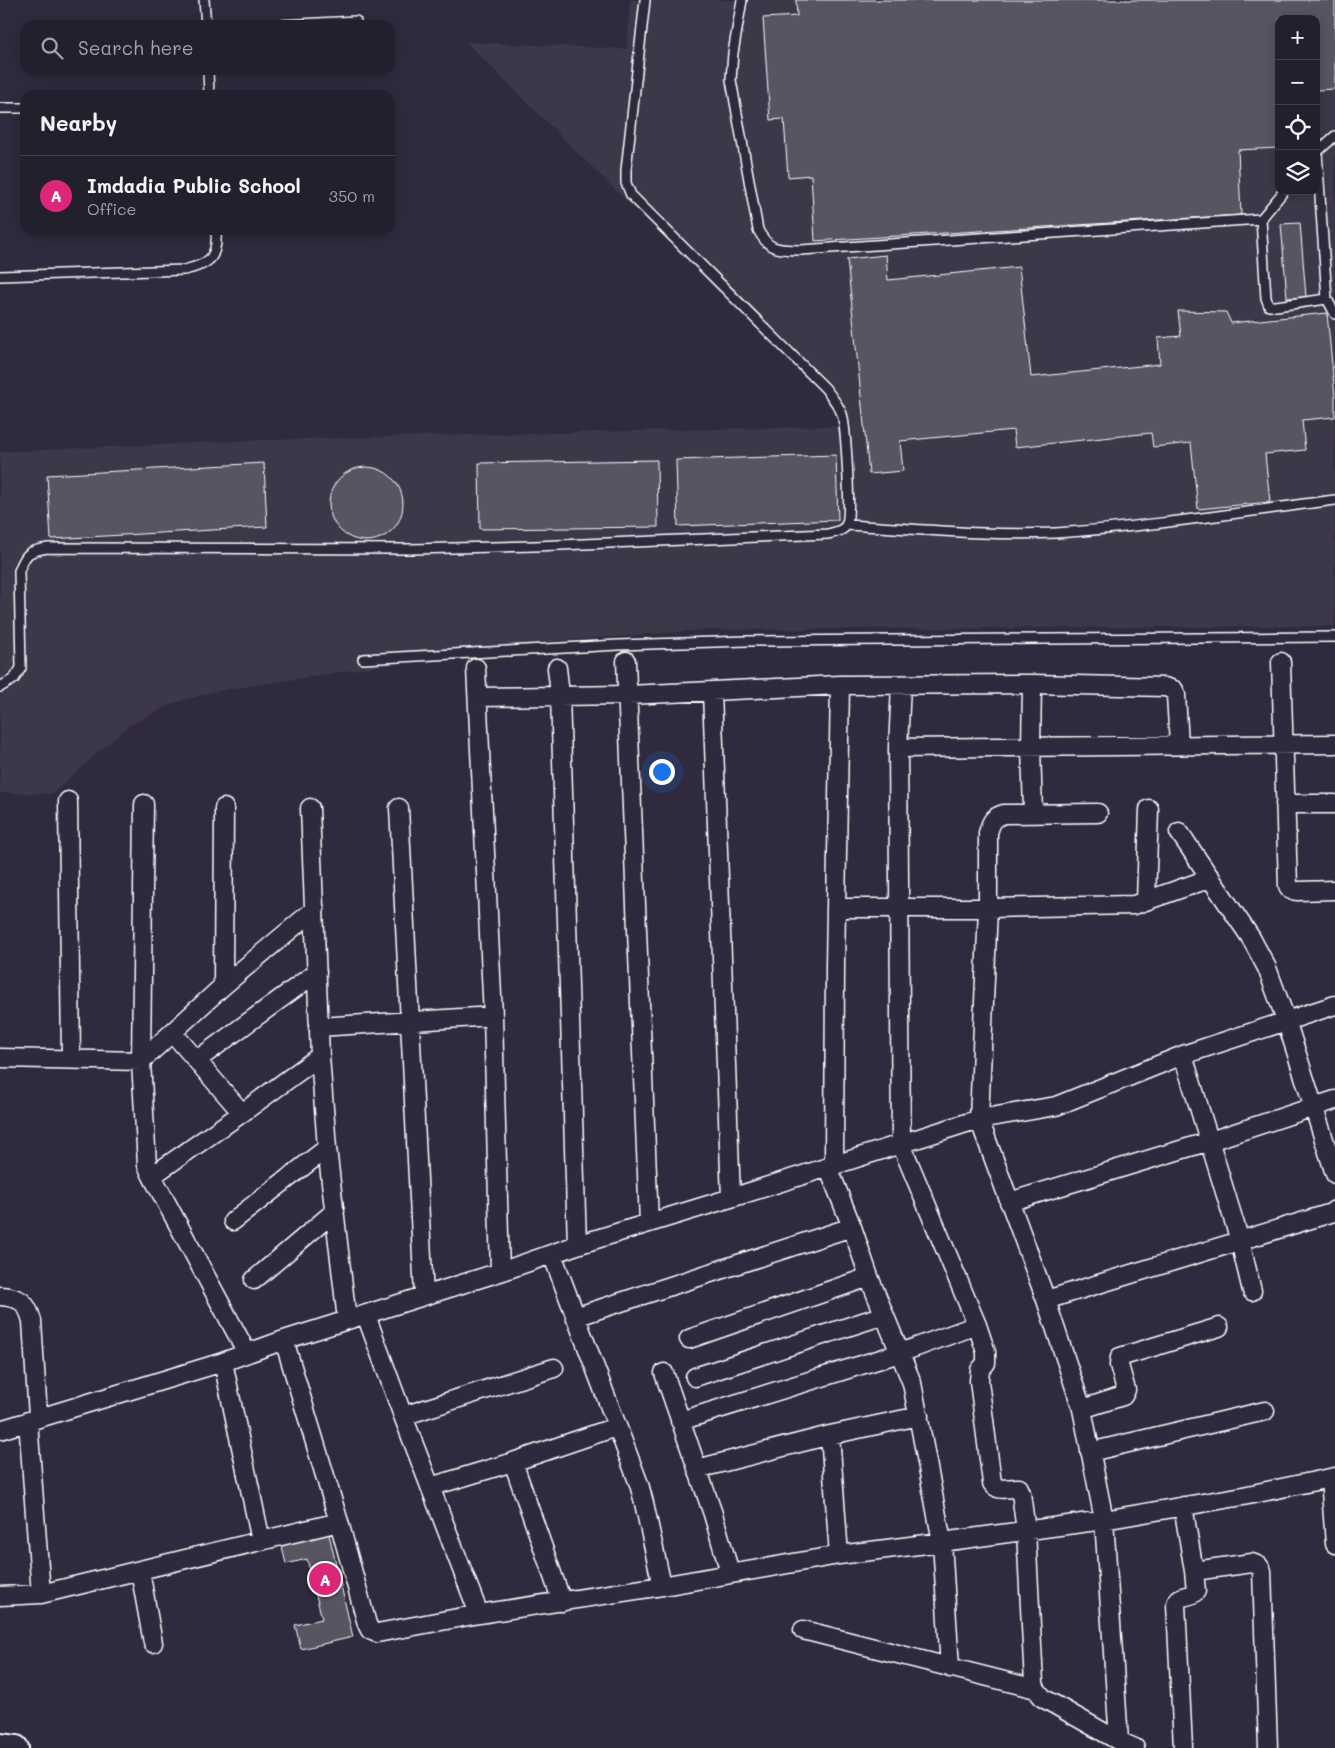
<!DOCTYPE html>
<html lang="en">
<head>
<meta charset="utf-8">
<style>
  :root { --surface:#23202e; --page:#2b2836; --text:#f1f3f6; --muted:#a3a3aa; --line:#403e4a; --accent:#db2777 }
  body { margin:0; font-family:Mali,sans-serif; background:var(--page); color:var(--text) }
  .controls { position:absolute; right:15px; top:15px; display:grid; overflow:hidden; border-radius:10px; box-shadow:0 2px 12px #0003 }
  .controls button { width:45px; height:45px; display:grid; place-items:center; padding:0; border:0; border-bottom:1px solid var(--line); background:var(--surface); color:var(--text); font:25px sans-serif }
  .you { position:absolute; left:661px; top:771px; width:18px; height:18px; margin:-12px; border:4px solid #fff; border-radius:50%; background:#1a73e8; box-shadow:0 0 0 8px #1a73e833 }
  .badge { display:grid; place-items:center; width:32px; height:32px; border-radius:50%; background:var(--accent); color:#fff; font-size:16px; font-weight:700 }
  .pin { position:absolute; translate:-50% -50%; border:2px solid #fff; box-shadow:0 1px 5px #0006 }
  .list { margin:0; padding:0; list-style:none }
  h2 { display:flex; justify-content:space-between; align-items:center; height:65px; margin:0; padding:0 20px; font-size:21px }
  h2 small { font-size:16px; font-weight:400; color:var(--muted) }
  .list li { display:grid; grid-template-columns:32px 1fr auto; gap:15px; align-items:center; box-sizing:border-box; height:80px; padding:0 20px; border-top:1px solid var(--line) }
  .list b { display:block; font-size:19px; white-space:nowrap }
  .list p { margin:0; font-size:16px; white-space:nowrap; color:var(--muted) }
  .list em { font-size:16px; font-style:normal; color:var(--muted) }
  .icon { flex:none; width:28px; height:28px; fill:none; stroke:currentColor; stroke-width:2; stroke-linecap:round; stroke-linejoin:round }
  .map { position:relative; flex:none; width:1335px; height:1748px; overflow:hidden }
  .search { position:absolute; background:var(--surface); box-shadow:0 2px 12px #0003; left:20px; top:20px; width:375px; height:55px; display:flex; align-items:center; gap:12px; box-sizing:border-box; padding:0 18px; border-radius:15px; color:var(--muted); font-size:19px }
  .panel { position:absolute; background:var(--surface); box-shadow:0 2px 12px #0003; left:20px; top:90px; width:375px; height:145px; border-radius:15px }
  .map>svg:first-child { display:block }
  .built { fill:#3c3749; fill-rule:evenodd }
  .building { fill:#595564; stroke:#fff }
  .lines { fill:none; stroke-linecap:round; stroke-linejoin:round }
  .lane-casing { stroke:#fff; stroke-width:12 }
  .street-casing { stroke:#fff; stroke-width:21 }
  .secondary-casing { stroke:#fff; stroke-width:28 }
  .lane { stroke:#2f2a3d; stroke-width:9 }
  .street { stroke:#2f2a3d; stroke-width:18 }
  .secondary { stroke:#2f2a3d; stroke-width:24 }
</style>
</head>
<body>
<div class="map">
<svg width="1335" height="1748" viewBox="0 0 1335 1748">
  <rect width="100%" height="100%" fill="#2f2a3d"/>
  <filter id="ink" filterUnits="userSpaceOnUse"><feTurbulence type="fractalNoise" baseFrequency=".02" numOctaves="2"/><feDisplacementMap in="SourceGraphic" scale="10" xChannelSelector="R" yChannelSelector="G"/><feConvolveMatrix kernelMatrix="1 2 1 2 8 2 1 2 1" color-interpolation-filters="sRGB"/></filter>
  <g filter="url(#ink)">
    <path class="built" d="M630 0H1335V626L705 630 469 648 399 663 213 692 174 703 128 726 52 794 0 793V452L259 440 839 426 827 400 466 42 627 49ZM1279 19H1316V191H1279Z"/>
    <path class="building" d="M796 0H1335V89L1316 90V19H1279V148L1238 150 1241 215 815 241 811 175 788 177 784 119 770 120 763 18 797 16Z
      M1300 223 1306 297 1287 298 1281 224Z
      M886 255 888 280 1019 267 1031 377 1160 364 1158 338 1181 336 1178 311 1226 312 1231 323 1327 313 1335 396V417L1302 420 1305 450 1265 454 1270 502 1198 509 1191 443 1153 447 1151 433 1015 447 1013 430 900 441 903 471 869 474 847 259Z
      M836 455 838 520 678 526 676 460Z
      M657 460 658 527 480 529 479 463Z
      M264 463 267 527 51 539 47 475Z
      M329 504a37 37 0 1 1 74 0a37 37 0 1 1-74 0Z
      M328 1530 353 1637 301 1649 295 1625 322 1619 307 1559 286 1564 281 1542Z"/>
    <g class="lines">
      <defs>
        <path id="lane" d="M204 0 206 25
          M742 0 733 53 731 80 758 230C770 252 778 249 801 250L1261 219 1284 191
          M280 25 356 21
          M208 70 209 95
          M0 108H25
          M1317 152 1327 299 1335 314
          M1316 153 1335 136
          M1261 219 1266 298 1269 306H1276L1327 299
          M0 276 184 270C210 264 218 258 216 230
          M847 525C916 529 986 536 1056 533 1149 527 1242 512 1335 500
          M363 659 618 645 747 641 1335 637
          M0 687 14 679 21 668 19 571C26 552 29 551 48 548L411 549 535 546 828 534C835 532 845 531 847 523 851 511 846 428 842 414 838 404 831 396 825 388L631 195 626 183V170L645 0"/>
        <path id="street" d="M626 661 649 1223
          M1281 662 1288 886 1291 890 1298 891 1335 890
          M476 668 493 1016 500 1272
          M557 668 560 695 577 1245
          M1032 684 1031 747 1033 813
          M901 685 898 748 901 1144 977 1325 986 1352V1363L980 1370 979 1381 992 1483C999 1493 1008 1487 1019 1488L1021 1493 1026 1531 1034 1683 1036 1689 1043 1698 1119 1741 1135 1748
          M712 692 731 1198
          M478 697 628 695 840 685 1032 684 1165 687 1174 690 1176 695 1179 744
          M898 748 1335 744
          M68 801 71 1059
          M144 804 141 1061 147 1165 152 1176 247 1353
          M1285 804H1335
          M310 808 320 1056 327 1148 347 1320
          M399 808 424 1296
          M1098 813 1004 814C993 817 991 822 988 833V908L979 1119 1046 1300 1082 1409 1104 1520 1119 1741
          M1179 832 1251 938 1267 968 1286 1020 1335 1174
          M1146 901 1149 809
          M837 908H988L1134 905 1211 878
          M223 986 224 808
          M318 1027 493 1016
          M173 1033 242 1113
          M1183 1055 1240 1241 1252 1291
          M0 1058 141 1061 223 986 315 909
          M197 1060 317 972
          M834 1165 835 965 840 685
          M828 1167 852 1227 869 1277 912 1383 942 1542 950 1668
          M152 1176 242 1113 320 1056
          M1009 1202 1210 1141 1335 1100
          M233 1221 327 1148
          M552 1254 639 1484 644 1503 662 1586
          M254 1280 335 1211
          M0 1296C20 1297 27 1302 32 1321L38 1417
          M1046 1300 1331 1213 1335 1210
          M366 1315 403 1416 479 1614
          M575 1317 852 1227
          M689 1339 869 1277
          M284 1340 339 1522 367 1624 370 1630 377 1633 479 1614 662 1586 839 1555 942 1542 1104 1520 1243 1496 1335 1477
          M223 1362 261 1541
          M664 1373 713 1514 730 1573
          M695 1377 884 1315
          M1082 1409 1123 1396 1126 1390 1119 1365 1120 1357 1219 1327
          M403 1416 554 1368
          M28 1421 41 1594
          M680 1421 900 1353 977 1325
          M0 1430 223 1362 284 1340 500 1272 577 1245 731 1198 979 1119 1056 1106 1183 1055 1335 1005
          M830 1435 839 1555
          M1090 1452 1265 1411
          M513 1462 562 1602
          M697 1469 830 1435 919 1416
          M1330 1478 1335 1544
          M430 1487 513 1462 616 1427
          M140 1571 153 1643
          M1194 1571 1252 1563 1259 1566 1262 1571 1268 1748
          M0 1596 41 1594 339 1522
          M803 1630 1036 1689
          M1183 1748 1176 1604C1179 1593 1190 1599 1196 1591L1194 1571 1183 1506"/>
        <path id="secondary" d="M0 1746 16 1748"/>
      </defs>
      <use href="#lane" class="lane-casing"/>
      <use href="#street" class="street-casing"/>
      <use href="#secondary" class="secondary-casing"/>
      <use href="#lane" class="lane"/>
      <use href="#street" class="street"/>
      <use href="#secondary" class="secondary"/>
    </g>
  </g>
</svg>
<div class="controls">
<button>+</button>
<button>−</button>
<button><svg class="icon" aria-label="locate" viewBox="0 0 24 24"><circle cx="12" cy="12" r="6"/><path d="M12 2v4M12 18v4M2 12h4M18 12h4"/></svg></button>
<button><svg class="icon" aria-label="layers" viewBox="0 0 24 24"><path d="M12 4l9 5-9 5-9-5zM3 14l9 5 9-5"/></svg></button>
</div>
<div class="you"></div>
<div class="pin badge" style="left:325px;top:1579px">A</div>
<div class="search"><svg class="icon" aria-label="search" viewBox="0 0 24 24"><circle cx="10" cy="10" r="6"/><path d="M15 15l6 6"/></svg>Search here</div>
<section class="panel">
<h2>Nearby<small></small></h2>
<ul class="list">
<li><span class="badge">A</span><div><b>Imdadia Public School</b><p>Office</p></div><em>350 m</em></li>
</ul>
</section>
</div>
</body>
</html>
